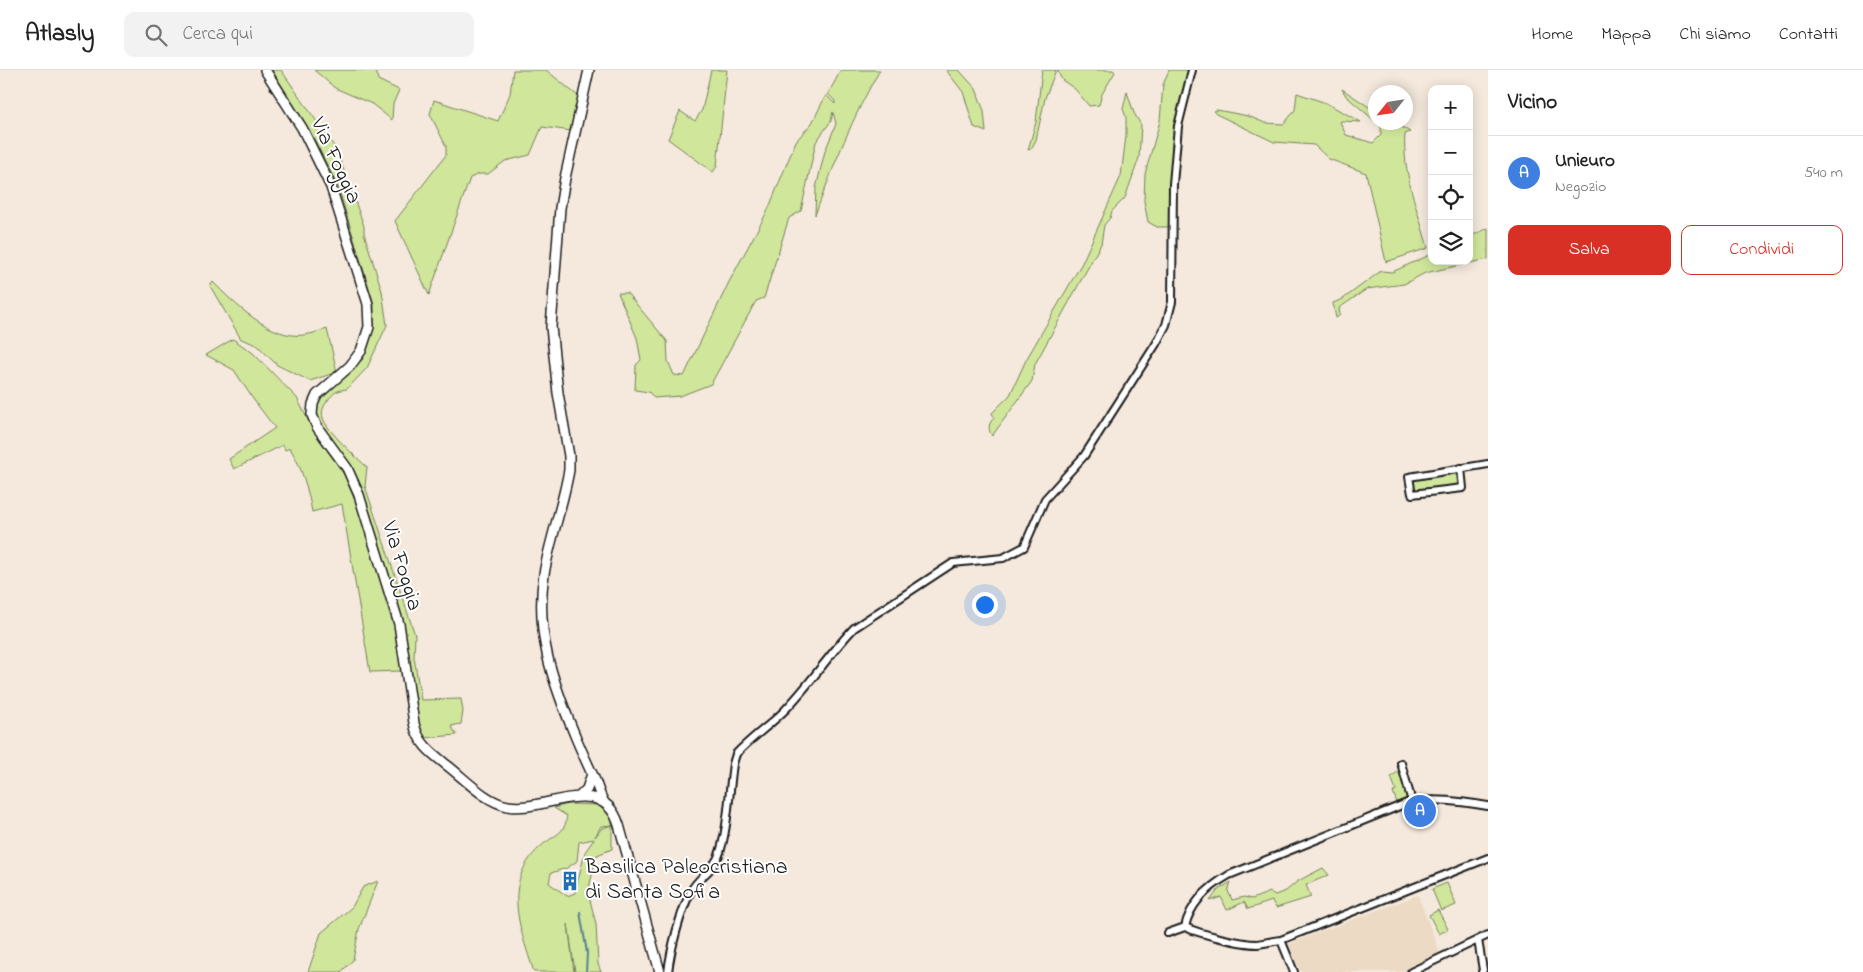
<!DOCTYPE html>
<html lang="it">
<head>
<meta charset="utf-8">
<style>
  :root { --surface:#fff; --page:#f2f2f2; --text:#222; --muted:#767676; --line:#e0e0e0; --accent:#d93025 }
  body { margin:0; font-family:"Indie Flower",sans-serif; background:var(--page); color:var(--text) }
  .controls { position:absolute; right:15px; top:15px; display:grid; overflow:hidden; border-radius:10px; box-shadow:0 2px 12px #0003 }
  .controls button { width:45px; height:45px; display:grid; place-items:center; padding:0; border:0; border-bottom:1px solid var(--line); background:var(--surface); color:var(--text); font:25px sans-serif }
  .compass { position:absolute; left:1368px; top:15px; width:45px; height:45px; border-radius:50%; background:var(--surface); box-shadow:0 2px 12px #0003; rotate:240deg }
  .you { position:absolute; left:984px; top:534px; width:18px; height:18px; margin:-12px; border:4px solid #fff; border-radius:50%; background:#1a73e8; box-shadow:0 0 0 8px #1a73e833 }
  .badge { display:grid; place-items:center; width:32px; height:32px; border-radius:50%; background:var(--accent); color:#fff; font-size:16px; font-weight:700 }
  .pin { position:absolute; translate:-50% -50%; border:2px solid #fff; box-shadow:0 1px 5px #0006 }
  .list { margin:0; padding:0; list-style:none }
  h2 { display:flex; justify-content:space-between; align-items:center; height:65px; margin:0; padding:0 20px; font-size:21px }
  h2 small { font-size:16px; font-weight:400; color:var(--muted) }
  .list li { display:grid; grid-template-columns:32px 1fr auto; gap:15px; align-items:center; box-sizing:border-box; height:75px; padding:0 20px; border-top:1px solid var(--line) }
  .list b { display:block; font-size:19px; white-space:nowrap }
  .list p { margin:0; font-size:16px; white-space:nowrap; color:var(--muted) }
  .list em { font-size:16px; font-style:normal; color:var(--muted) }
  .actions { display:flex; gap:10px; padding:15px 20px }
  .actions a { flex:1; padding:11px 0; border:1px solid var(--accent); border-radius:10px; text-align:center; font-size:18px; color:var(--accent) }
  .actions .main { background:var(--accent); color:#fff }
  .icon { flex:none; width:28px; height:28px; fill:none; stroke:currentColor; stroke-width:2; stroke-linecap:round; stroke-linejoin:round }
  .map { position:relative; flex:none; width:1488px; height:902px; overflow:hidden }
  header { display:flex; align-items:center; gap:30px; box-sizing:border-box; height:70px; padding:0 25px; background:var(--surface); border-bottom:1px solid var(--line) }
  header strong { font-size:24px }
  nav { display:flex; gap:28px; margin-inline-start:auto; font-size:18px }
  .search { width:350px; height:45px; background:var(--page); display:flex; align-items:center; gap:12px; box-sizing:border-box; padding:0 18px; border-radius:10px; color:var(--muted); font-size:19px }
  main { display:flex }
  aside { flex:1; background:var(--surface) }
  .map>svg:first-child { display:block }
  .built { fill:#ecdac4 }
  .green { fill:#d0e69b; stroke:#76815c; fill-rule:evenodd }
  .lines { fill:none; stroke-linecap:round; stroke-linejoin:round }
  .stream { stroke:#588292; stroke-width:2 }
  .street-casing { stroke:#1c1c1c; stroke-width:10 }
  .secondary-casing { stroke:#1c1c1c; stroke-width:12 }
  .street { stroke:#fff; stroke-width:6 }
  .secondary { stroke:#fff; stroke-width:9 }
  .labels { text-anchor:middle; dominant-baseline:central; stroke-width:4; stroke-linejoin:round; paint-order:stroke }
  .street-label { font-size:22px; fill:#1c1c1c; stroke:#fff }
  .poi-label { font-size:22px; fill:#1c1c1c; stroke:#fff; text-anchor:start }
</style>
</head>
<body>
<header>
<strong>Atlasly</strong>
<div class="search"><svg class="icon" aria-label="search" viewBox="0 0 24 24"><circle cx="10" cy="10" r="6"/><path d="M15 15l6 6"/></svg>Cerca qui</div>
<nav><a>Home</a><a>Mappa</a><a>Chi siamo</a><a>Contatti</a></nav>
</header>
<main>
<div class="map">
<svg width="1488" height="902" viewBox="0 0 1488 902">
  <rect width="100%" height="100%" fill="#f4e9dc"/>
  <filter id="ink" filterUnits="userSpaceOnUse"><feTurbulence type="fractalNoise" baseFrequency=".02" numOctaves="2"/><feDisplacementMap in="SourceGraphic" scale="10" xChannelSelector="R" yChannelSelector="G"/><feConvolveMatrix kernelMatrix="1 2 1 2 8 2 1 2 1" color-interpolation-filters="sRGB"/></filter>
  <g filter="url(#ink)">
    <path class="built" d="M1418 825 1440 883 1400 902H1301L1288 874Z"/>
    <path class="green" d="M272 0H281L336 79 364 156V163L382 221 387 255 367 298 347 319C338 320 334 322 328 330 324 335 321 341 323 348 326 360 357 388 367 397L365 416 415 565 414 587 421 630 461 629 463 641 461 654 451 656 457 665 424 668 417 647 402 548 371 446 358 411 320 352 317 342 319 331 363 289 374 257V234L338 117 309 59Z
      M314 0H376L378 10 399 20 393 34 392 50 372 34 335 18Z
      M513 0H546L578 26 572 61 542 57 530 85 505 91 488 104H479L470 108 429 225 395 151 446 85V76L430 44 434 30 498 51 510 24Z
      M711 0H727L717 96 713 102 668 69 680 41 695 51 702 40Z
      M841 0H880C853 45 834 95 815 145L816 118 825 81 836 54 833 42 831 51 816 72 801 141 789 148 764 228 756 231 711 314 680 326 654 328 649 322 635 320 636 295 641 290 637 268 618 223H627L667 271 668 291 674 305 684 306 729 212 768 140 796 71 812 53 826 25 835 34V31L828 24Z
      M946 0H959L976 19 984 41 986 62 974 57 963 22Z
      M1042 0H1056L1045 28 1036 70 1031 79 1028 80 1036 52Z
      M1057 0H1113L1115 2 1102 24 1099 35 1089 36 1075 19 1062 10Z
      M1169 0H1189L1172 76 1169 157H1157L1148 152 1144 131 1145 104 1160 51 1163 15Z
      M1342 19 1375 41V51L1346 26Z
      M1127 22 1134 43 1141 55 1139 88 1125 128 1112 141 1110 148 1104 155 1101 174 1035 294 1032 311 992 366C987 358 989 354 994 347L992 343 1010 325 1026 290 1082 193 1121 106 1126 66V47L1123 39Z
      M1297 23 1326 33 1361 52 1341 51 1340 52 1346 65 1373 73 1381 65V57L1377 53H1395L1410 62 1405 64C1402 102 1418 141 1428 178L1386 192 1366 103 1329 89 1314 75 1274 72 1216 44 1213 41 1217 40 1248 46 1265 53 1284 54 1295 40Z
      M1488 158V189L1425 203 1404 214 1367 219 1339 238 1340 245 1336 248 1333 233 1343 229 1381 201 1392 202 1432 184V191H1469V167Z
      M213 212C233 233 272 270 304 265 312 264 320 261 327 259L337 302 310 311 277 295 257 275 241 269 210 216Z
      M233 269 253 283 297 328 313 360 345 406 359 441 395 553 402 601 370 602 342 434 312 442C308 419 302 398 290 378L285 380 283 375 234 399 229 389 275 358 253 329 234 300 206 285Z
      M1456 403 1458 416 1413 422 1411 410Z
      M1399 701 1407 729 1397 733 1393 722 1396 720 1391 707Z
      M568 734 598 735 610 746 613 755 601 756 595 767 602 758 612 755V779L597 785 588 822 596 854 598 894 601 902H575L568 854 574 902H534C520 859 501 813 540 777 547 770 560 765 564 757 566 754 566 749 567 746L554 738ZM594 769 585 782 575 823 567 826 549 813 551 803 567 798 577 791 579 772Z
      M1323 798 1329 805 1306 815 1311 827 1276 838 1272 831 1248 839 1244 832 1227 840 1221 827 1210 831 1218 820 1231 812 1228 821 1232 830 1244 827 1252 829 1270 822 1275 825 1286 821 1298 811Z
      M378 811 359 859 353 890 341 902H308L321 863 352 837 363 817Z
      M1447 813 1456 835 1441 841 1432 819Z
      M1438 840 1448 859 1439 864 1429 845Z"/>
    <g class="lines">
      <path class="stream" d="M580 842 587 883 586 902"/>
      <defs>
        <path id="street" d="M1461 398 1463 418 1412 424 1409 407 1488 394
          M1401 693 1412 732
          M1185 857C1190 833 1210 816 1229 805L1407 733C1432 727 1463 732 1488 736
          M1185 857C1200 864 1241 874 1257 874 1265 873 1273 871 1281 870L1488 788
          M1168 863 1185 857
          M1281 870 1294 902
          M1478 870 1483 900 1482 902
          M668 902C671 878 680 843 691 821 698 807 714 800 719 785 728 761 729 721 733 694L736 684C751 668 769 656 784 641 810 615 829 584 854 558L953 493 1003 488 1024 477 1045 429 1084 386 1156 274 1166 255 1172 232 1173 114 1178 56 1192 0
          M1411 902 1488 865"/>
        <path id="secondary" d="M265 0 302 58 331 117 368 234 369 257 361 281 350 296 317 325 313 334 312 345 317 357 347 398 359 425 399 554 414 653C418 674 433 684 448 696 466 710 486 732 508 736 544 743 602 701 619 755L660 902
          M589 0 565 108 560 138 551 257 558 323 569 386V400C563 435 550 469 544 504 535 562 552 610 574 663 580 678 587 693 594 708 598 717 599 725 604 732
          M579 727 587 719 592 704"/>
      </defs>
      <use href="#street" class="street-casing"/>
      <use href="#secondary" class="secondary-casing"/>
      <use href="#street" class="street"/>
      <use href="#secondary" class="secondary"/>
    </g>
  </g>
  <defs>
    <symbol id="building-bare" viewBox="-9 -9 18 18"><path d="M-4-6H4V6H1V3H-1V6H-4ZM-2.5-4.3h1.7v1.8h-1.7ZM.8-4.3h1.7v1.8H.8ZM-2.5-1h1.7V.8h-1.7ZM.8-1h1.7V.8H.8Z" fill="#1f6fb2" stroke="#fff" stroke-width="2.5" paint-order="stroke"/></symbol>
  </defs>
  <g fill-rule="evenodd">
    <use href="#building-bare" x="556" y="797" width="28" height="28"/>
  </g>
  <g class="labels">
    <g class="street-label">
      <text transform="translate(335 91) rotate(65)">Via Foggia</text>
      <text transform="translate(401 496) rotate(73)">Via Foggia</text>
    </g>
    <g class="poi-label">
      <text x="585" y="798">Basilica Paleocristiana<tspan x="585" dy="25">di Santa Sofia</tspan></text>
    </g>
  </g>
</svg>
<div class="controls">
<button>+</button>
<button>−</button>
<button><svg class="icon" aria-label="locate" viewBox="0 0 24 24"><circle cx="12" cy="12" r="6"/><path d="M12 2v4M12 18v4M2 12h4M18 12h4"/></svg></button>
<button><svg class="icon" aria-label="layers" viewBox="0 0 24 24"><path d="M12 4l9 5-9 5-9-5zM3 14l9 5 9-5"/></svg></button>
</div>
<svg class="compass" viewBox="-18 -18 36 36"><path d="M0-13l5 13h-10z" fill="#e53935"/><path d="M0 13l5-13h-10z" fill="#767676"/></svg>
<div class="you"></div>
<div class="pin badge" style="left:1420px;top:741px;background:#3f7fe0">A</div>
</div>
<aside>
<h2>Vicino<small></small></h2>
<ul class="list">
<li><span class="badge" style="background:#3f7fe0">A</span><div><b>Unieuro</b><p>Negozio</p></div><em>540 m</em></li>
</ul>
<div class="actions"><a class="main">Salva</a><a>Condividi</a></div>
</aside>
</main>
</body>
</html>
